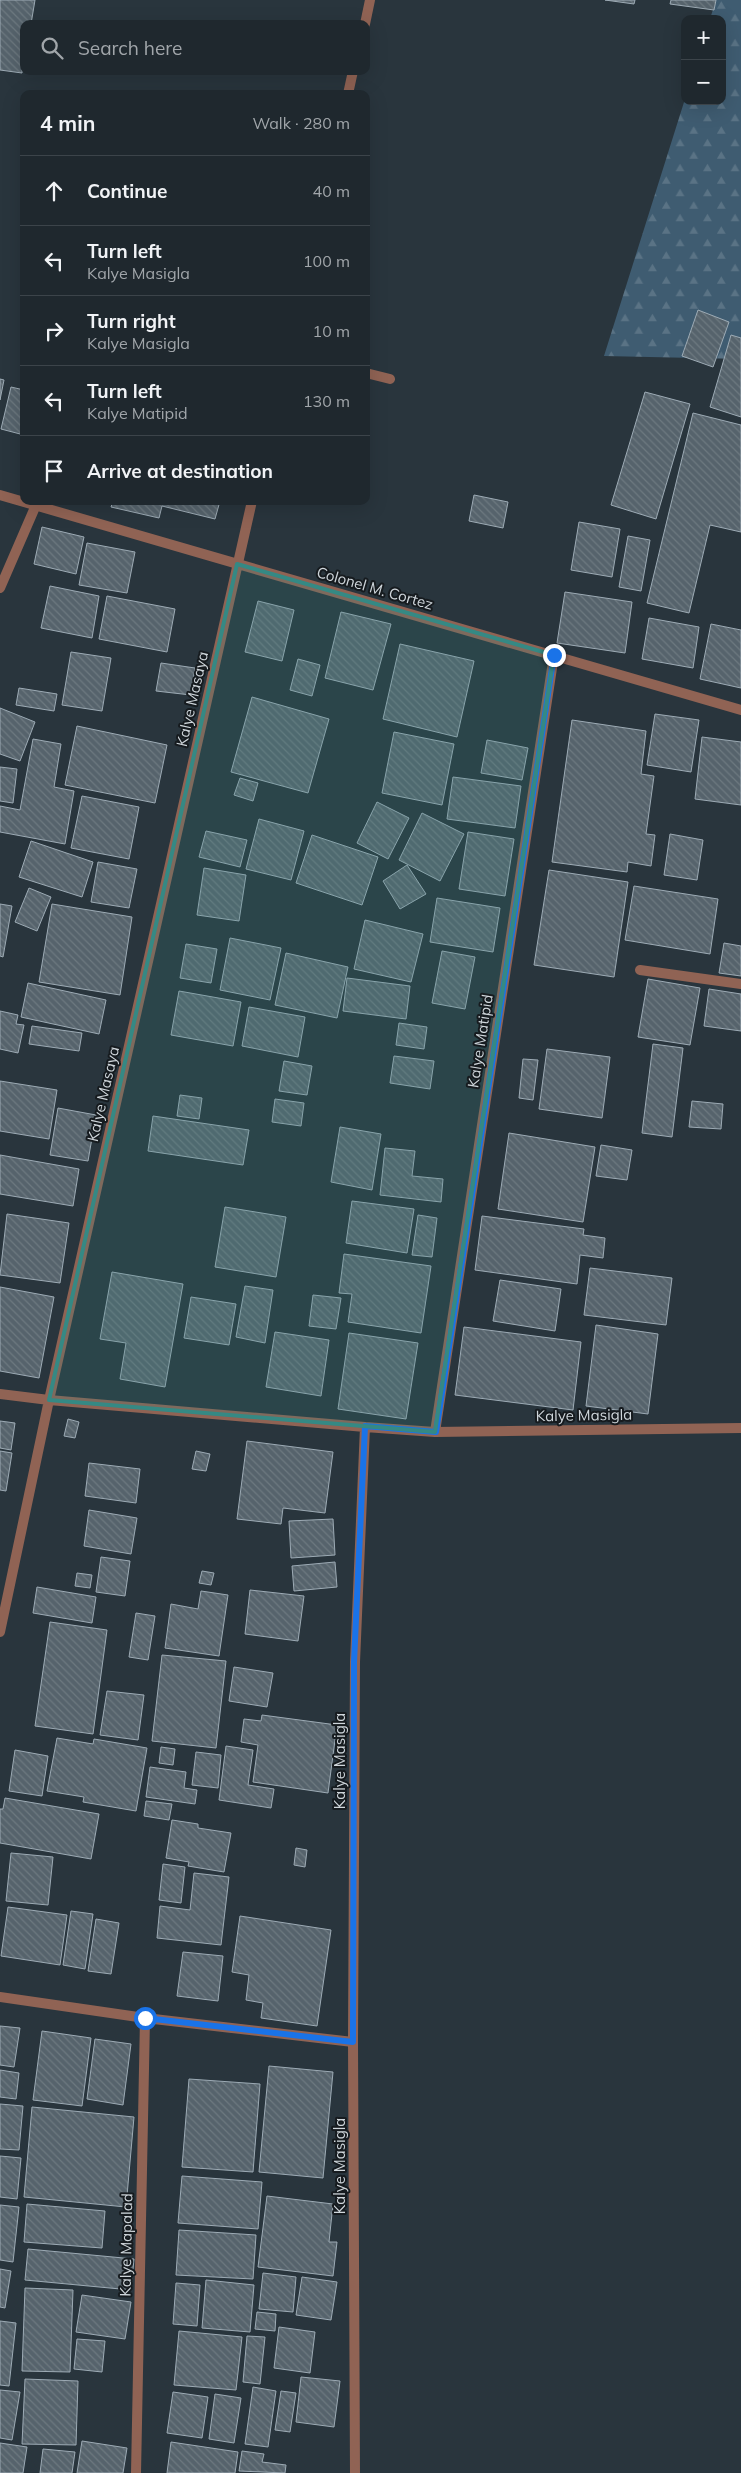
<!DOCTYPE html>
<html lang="en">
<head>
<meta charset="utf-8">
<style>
  :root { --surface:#1f282e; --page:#2c343a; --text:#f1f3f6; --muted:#a1a6aa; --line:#3c444a }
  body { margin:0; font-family:Mulish,sans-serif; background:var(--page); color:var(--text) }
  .controls { position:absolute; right:15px; top:15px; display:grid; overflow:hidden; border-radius:10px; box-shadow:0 5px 20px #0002 }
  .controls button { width:45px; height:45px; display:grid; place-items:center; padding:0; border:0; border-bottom:1px solid var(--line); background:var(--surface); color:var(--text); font:25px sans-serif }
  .stop { position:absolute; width:15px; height:15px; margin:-11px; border:4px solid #1a73e8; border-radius:50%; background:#fff }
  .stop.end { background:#1a73e8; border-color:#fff; box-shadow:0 1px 5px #0008 }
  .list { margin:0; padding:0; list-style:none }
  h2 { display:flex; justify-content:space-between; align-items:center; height:65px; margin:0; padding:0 20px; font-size:21px }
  h2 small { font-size:16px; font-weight:400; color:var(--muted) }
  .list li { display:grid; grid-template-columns:32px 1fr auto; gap:15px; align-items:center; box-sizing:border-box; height:70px; padding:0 20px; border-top:1px solid var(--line) }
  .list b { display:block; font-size:19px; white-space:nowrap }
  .list p { margin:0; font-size:16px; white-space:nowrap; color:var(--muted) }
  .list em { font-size:16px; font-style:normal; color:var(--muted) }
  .icon { flex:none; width:28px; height:28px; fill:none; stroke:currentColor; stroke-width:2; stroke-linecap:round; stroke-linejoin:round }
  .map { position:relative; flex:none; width:741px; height:2473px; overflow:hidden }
  .search { position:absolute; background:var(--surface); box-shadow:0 5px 20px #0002; left:20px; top:20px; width:350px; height:55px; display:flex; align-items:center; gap:12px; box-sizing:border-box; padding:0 18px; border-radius:10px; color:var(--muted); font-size:19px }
  .panel { position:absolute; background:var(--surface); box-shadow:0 5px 20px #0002; left:20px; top:90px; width:350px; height:415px; border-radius:10px }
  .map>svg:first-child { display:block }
  .forest { fill:url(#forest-firs) }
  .building { fill:url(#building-back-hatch); stroke:#9dabb5 }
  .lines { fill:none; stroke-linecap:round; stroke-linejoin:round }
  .lane { stroke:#906354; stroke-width:10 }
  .street { stroke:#906354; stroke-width:10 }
  .route { stroke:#1a73e8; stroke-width:6 }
  .marked { fill:#358984; fill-opacity:0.2; stroke:#358984; stroke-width:4; stroke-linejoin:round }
  .labels { text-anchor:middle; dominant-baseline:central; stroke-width:4; stroke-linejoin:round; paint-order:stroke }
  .street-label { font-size:15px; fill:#cfd6db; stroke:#161b1f }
</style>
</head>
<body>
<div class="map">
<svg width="741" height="2473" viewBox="0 0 741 2473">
  <defs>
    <pattern id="forest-firs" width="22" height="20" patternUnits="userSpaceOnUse" patternTransform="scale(1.25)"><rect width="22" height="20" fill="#3f5c71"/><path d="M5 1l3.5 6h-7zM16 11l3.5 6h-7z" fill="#5a7385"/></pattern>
    <pattern id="building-back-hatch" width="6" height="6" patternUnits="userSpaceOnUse" patternTransform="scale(1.25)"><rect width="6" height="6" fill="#56636c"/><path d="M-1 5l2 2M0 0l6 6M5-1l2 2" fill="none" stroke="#6d7980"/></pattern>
  </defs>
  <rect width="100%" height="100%" fill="#29353d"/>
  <path class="forest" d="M716 0H741V359L604 356 685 99V101H722V19H710Z"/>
  <path class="building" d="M0 0H35L31 24H24L22 73 0 70Z
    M605 0H635L634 4Z
    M671 0H716L714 10 670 4Z
    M698 310 729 322 713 367 682 356Z
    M731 335 741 338V417L710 407Z
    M0 379 4 380 0 400Z
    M11 387 24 390V435L1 429Z
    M645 392 690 404 656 519 611 505Z
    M693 413 741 425V532L710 525 689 613 647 603Z
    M474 495 508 502 503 528 469 521Z
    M113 501H220L215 519 162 506 159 518 111 507Z
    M579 522 620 529 612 577 571 570Z
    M42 527 84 537 76 574 34 564Z
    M628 536 650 540 641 591 619 587Z
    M87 543 135 552 127 593 79 585Z
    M50 586 99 596 92 638 41 628Z
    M565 592 632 602 625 653 557 643Z
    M107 596 175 609 167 652 99 639Z
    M258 601 294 610 282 661 245 652Z
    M341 612 391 624 373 690 325 678Z
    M649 618 699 627 693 668 642 659Z
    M711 624 741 630V688L700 679Z
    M400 644 474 661 457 737 383 719Z
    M71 652 111 658 102 711 62 705Z
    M298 659 320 665 312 696 290 690Z
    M161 663 195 668 191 695 156 691Z
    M19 688 57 694 54 711 16 705Z
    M252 697 329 719 308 793 231 772Z
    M0 708 35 722 20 761 0 754Z
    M655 714 699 720 691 772 647 765Z
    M572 720 646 731 641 774 654 776 646 834 655 835 651 866 628 862 627 872 552 862Z
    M77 726 167 745 155 803 65 785Z
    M394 732 454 744 442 805 382 793Z
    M702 737 741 742V805L695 799Z
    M33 739 61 744 54 787 74 791 65 844 0 832V806L20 810Z
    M487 740 528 748 522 780 481 773Z
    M0 767 17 769 13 803 0 801Z
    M453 777 521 786 515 828 447 819Z
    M240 778 258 783 253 801 234 795Z
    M82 796 139 807 129 859 71 848Z
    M377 802 409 818 388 859 357 843Z
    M422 813 464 834 440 881 399 860Z
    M259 819 304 831 291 880 246 869Z
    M206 831 247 840 240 867 199 857Z
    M468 832 514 839 505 896 459 889Z
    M670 834 703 840 697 880 664 875Z
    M312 835 378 857 362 905 296 883Z
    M31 841 93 862 82 897 19 877Z
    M98 862 137 869 129 908 91 902Z
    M407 865 426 894 400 909 383 881Z
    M204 868 246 875 239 921 197 915Z
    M549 870 628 882 614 977 534 965Z
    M634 886 718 899 710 954 625 940Z
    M29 888 51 897 37 931 15 922Z
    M437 898 500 908 493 952 430 942Z
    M0 904 12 906 3 957 0 956Z
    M52 904 132 917 120 995 39 982Z
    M365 920 423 934 411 982 354 969Z
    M230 938 281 948 270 1000 220 990Z
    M724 943 741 946V976L719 973Z
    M186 944 217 949 211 983 180 978Z
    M442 951 475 957 465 1009 432 1003Z
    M286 953 348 967 337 1018 275 1005Z
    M347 978 410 986 406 1019 343 1011Z
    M648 979 700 988 690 1045 638 1037Z
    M28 983 106 1000 99 1034 21 1017Z
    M709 989 741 994V1031L704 1026Z
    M179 991 241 1002 233 1046 171 1035Z
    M249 1007 305 1017 298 1057 242 1046Z
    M0 1011 18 1015 16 1024 24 1025 18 1053 0 1049Z
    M399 1023 427 1027 424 1049 396 1045Z
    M32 1026 82 1033 79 1051 29 1044Z
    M653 1044 683 1048 672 1137 642 1133Z
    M547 1049 610 1057 602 1118 539 1109Z
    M394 1056 434 1061 430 1089 390 1083Z
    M523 1059 538 1060 533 1100 519 1098Z
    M284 1061 312 1066 307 1095 279 1091Z
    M0 1081 57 1090 49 1139 0 1131Z
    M180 1095 202 1098 199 1119 177 1116Z
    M275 1099 304 1103 301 1126 272 1122Z
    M692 1101 723 1104 721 1129 689 1127Z
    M58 1108 96 1115 88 1161 50 1155Z
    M153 1116 249 1130 243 1165 148 1151Z
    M340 1127 381 1134 372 1190 331 1182Z
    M509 1133 595 1147 583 1222 498 1209Z
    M601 1145 632 1150 627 1180 596 1176Z
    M385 1148 415 1151 412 1176 443 1179 441 1202 380 1195Z
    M0 1155 79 1169 73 1206 0 1194Z
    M352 1201 414 1209 407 1253 346 1243Z
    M225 1207 286 1217 276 1277 215 1267Z
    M7 1214 69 1223 60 1283 0 1275Z
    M418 1215 437 1218 432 1257 412 1255Z
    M482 1216 584 1229 583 1235 605 1238 603 1258 580 1255 577 1284 475 1270Z
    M344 1254 431 1266 421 1333 348 1322 352 1294 339 1293Z
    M590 1268 672 1278 666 1325 584 1315Z
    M112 1272 183 1284 165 1387 120 1379 126 1343 100 1339Z
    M500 1280 561 1289 555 1331 493 1321Z
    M245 1286 273 1290 265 1343 236 1337Z
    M0 1287 54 1297 39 1378 0 1371Z
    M313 1295 341 1298 336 1329 309 1326Z
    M191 1297 236 1304 229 1345 184 1338Z
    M596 1325 658 1334 648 1414 586 1406Z
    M464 1327 581 1342 573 1410 455 1395Z
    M275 1332 329 1340 321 1396 266 1387Z
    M349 1333 418 1343 406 1419 338 1409Z
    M68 1419 79 1422 75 1438 64 1436Z
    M0 1421 15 1423 11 1450 0 1448Z
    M247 1441 333 1452 325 1513 283 1508 281 1524 237 1519Z
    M0 1451 12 1453 6 1491 0 1490Z
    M196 1451 210 1454 206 1471 192 1469Z
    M89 1463 140 1469 136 1503 85 1496Z
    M89 1510 137 1518 131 1554 84 1546Z
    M333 1519 335 1555 291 1558 289 1521Z
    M101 1557 130 1561 125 1596 96 1592Z
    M335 1562 337 1587 294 1591 292 1566Z
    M202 1571 214 1573 211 1585 199 1583Z
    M77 1573 92 1575 90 1588 75 1586Z
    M37 1587 96 1597 92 1623 33 1613Z
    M250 1590 304 1596 298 1641 245 1634Z
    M201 1591 228 1595 219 1656 165 1648 171 1604 198 1609Z
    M136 1613 155 1616 148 1660 129 1657Z
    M50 1622 107 1630 93 1734 35 1726Z
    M162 1655 226 1661 216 1748 152 1741Z
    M234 1667 273 1673 267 1707 229 1701Z
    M107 1691 144 1695 138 1740 100 1735Z
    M262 1715 337 1725 328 1793 253 1782 258 1745 241 1742 244 1719 261 1721Z
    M57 1738 93 1744 94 1739 147 1748 136 1811 83 1802 84 1797 47 1791Z
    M226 1746 253 1750 248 1785 274 1789 271 1808 219 1800Z
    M161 1747 175 1749 173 1765 159 1763Z
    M15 1750 48 1756 42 1796 9 1791Z
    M196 1752 221 1755 218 1788 192 1785Z
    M150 1767 186 1772 184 1788 197 1790 195 1804 146 1797Z
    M5 1798 99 1814 91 1859 0 1843V1809H3Z
    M146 1801 172 1804 169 1820 144 1816Z
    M172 1820 198 1824V1828L231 1833 224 1872 188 1866 189 1862 166 1858Z
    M296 1848 307 1850 305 1867 294 1865Z
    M11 1853 53 1857 48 1905 6 1901Z
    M163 1864 185 1867 181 1903 159 1900Z
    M194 1873 229 1877 221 1945 157 1938 160 1906 190 1910Z
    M8 1907 67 1915 60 1965 1 1956Z
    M71 1911 93 1914 85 1969 63 1965Z
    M240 1916 331 1930 317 2026 261 2018 263 2003 246 2000 249 1975 232 1972Z
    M96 1919 119 1923 111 1974 88 1971Z
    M183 1952 223 1956 218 2001 177 1996Z
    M0 2026 20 2028 14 2067 0 2065Z
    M42 2031 91 2038 82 2106 33 2100Z
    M95 2039 131 2044 123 2105 87 2099Z
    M269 2066 333 2072 323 2178 259 2172Z
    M0 2070 19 2073 16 2099 0 2097Z
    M189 2079 260 2084 253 2172 182 2167Z
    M0 2104 23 2106 19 2150 0 2149Z
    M32 2107 134 2117 126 2207 24 2197Z
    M0 2156 21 2158 17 2199 0 2197Z
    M182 2176 262 2182 258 2229 178 2223Z
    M267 2196 333 2204 329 2242H337L333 2276 258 2267Z
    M27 2204 105 2211 102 2248 24 2242Z
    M0 2205 19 2207 13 2262 0 2260Z
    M179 2230 256 2235 253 2279 176 2275Z
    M28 2249 134 2259 131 2290 25 2280Z
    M0 2269 11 2271 5 2308 0 2307Z
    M263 2273 296 2277 293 2312 259 2309Z
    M302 2277 337 2282 331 2320 296 2315Z
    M206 2280 254 2285 250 2332 202 2328Z
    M176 2283 200 2285 197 2326 173 2324Z
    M25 2288 73 2290 70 2372 22 2371Z
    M82 2295 131 2302 125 2339 76 2332Z
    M257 2312 276 2314 275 2331 255 2329Z
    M0 2321 16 2323 9 2386 0 2385Z
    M279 2327 315 2332 310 2373 274 2368Z
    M179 2331 242 2337 236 2390 174 2385Z
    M247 2336 265 2337 260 2384 243 2382Z
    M77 2339 105 2341 102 2372 74 2369Z
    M301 2377 340 2381 334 2427 296 2422Z
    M25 2379 78 2381 76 2445 22 2444Z
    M253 2387 276 2391 268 2447 245 2444Z
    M0 2390 20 2392 12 2440 0 2438Z
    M281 2391 296 2393 290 2432 275 2430Z
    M173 2392 208 2397 202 2438 167 2433Z
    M215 2394 241 2398 234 2443 209 2439Z
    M82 2441 127 2448 123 2473H77Z
    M171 2442 238 2452 235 2473H167Z
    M0 2443 27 2447 23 2473H0Z
    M43 2449 75 2452 72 2473H40Z
    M242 2451 264 2454 262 2462 286 2465 285 2473 239 2471Z"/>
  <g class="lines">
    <path class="lane" d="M366 373 390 379
      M640 970 741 984"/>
    <path class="street" d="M365 24 370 0
      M348 94 353 71
      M0 495 741 710
      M0 588 36 505
      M0 1394 49 1400 365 1427
      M435 1432 554 655
      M0 1632 49 1400 252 501
      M0 1997 145 2018 353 2042
      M136 2473 145 2018
      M355 2473 353 2042 355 1662 365 1427 435 1432 741 1428"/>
  </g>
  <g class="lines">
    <path class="route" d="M145 2018 353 2042 354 1662 365 1426 436 1432 554 655"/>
  </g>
  <path class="marked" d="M237 564 554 655 435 1432 49 1400Z"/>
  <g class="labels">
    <g class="street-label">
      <text transform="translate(375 588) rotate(16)">Colonel M. Cortez</text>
      <text transform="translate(192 699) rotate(-77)">Kalye Masaya</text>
      <text transform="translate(480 1041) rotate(-81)">Kalye Matipid</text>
      <text transform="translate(103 1094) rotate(-77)">Kalye Masaya</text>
      <text transform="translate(584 1415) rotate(-1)">Kalye Masigla</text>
      <text transform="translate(339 1761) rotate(-90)">Kalye Masigla</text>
      <text transform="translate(339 2166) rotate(-90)">Kalye Masigla</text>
      <text transform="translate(126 2245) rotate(-89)">Kalye Mapalad</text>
    </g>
  </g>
</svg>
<div class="controls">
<button>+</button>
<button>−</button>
</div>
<div class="stop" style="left:145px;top:2018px"></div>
<div class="stop end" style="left:554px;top:655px"></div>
<div class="search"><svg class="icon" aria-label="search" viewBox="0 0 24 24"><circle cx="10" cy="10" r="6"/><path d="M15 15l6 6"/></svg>Search here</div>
<section class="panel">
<h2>4 min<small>Walk · 280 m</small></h2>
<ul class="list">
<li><svg class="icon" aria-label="ahead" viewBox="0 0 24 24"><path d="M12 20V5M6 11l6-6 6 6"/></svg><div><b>Continue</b></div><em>40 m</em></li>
<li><svg class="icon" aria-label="left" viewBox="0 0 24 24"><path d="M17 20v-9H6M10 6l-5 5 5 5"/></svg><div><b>Turn left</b><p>Kalye Masigla</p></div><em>100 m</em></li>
<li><svg class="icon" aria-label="right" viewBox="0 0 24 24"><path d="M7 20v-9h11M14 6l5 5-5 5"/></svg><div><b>Turn right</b><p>Kalye Masigla</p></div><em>10 m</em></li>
<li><svg class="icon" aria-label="left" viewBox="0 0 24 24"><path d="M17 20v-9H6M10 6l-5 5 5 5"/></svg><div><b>Turn left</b><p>Kalye Matipid</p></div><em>130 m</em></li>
<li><svg class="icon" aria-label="arrive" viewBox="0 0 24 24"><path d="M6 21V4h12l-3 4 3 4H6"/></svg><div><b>Arrive at destination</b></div></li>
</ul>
</section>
</div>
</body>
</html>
